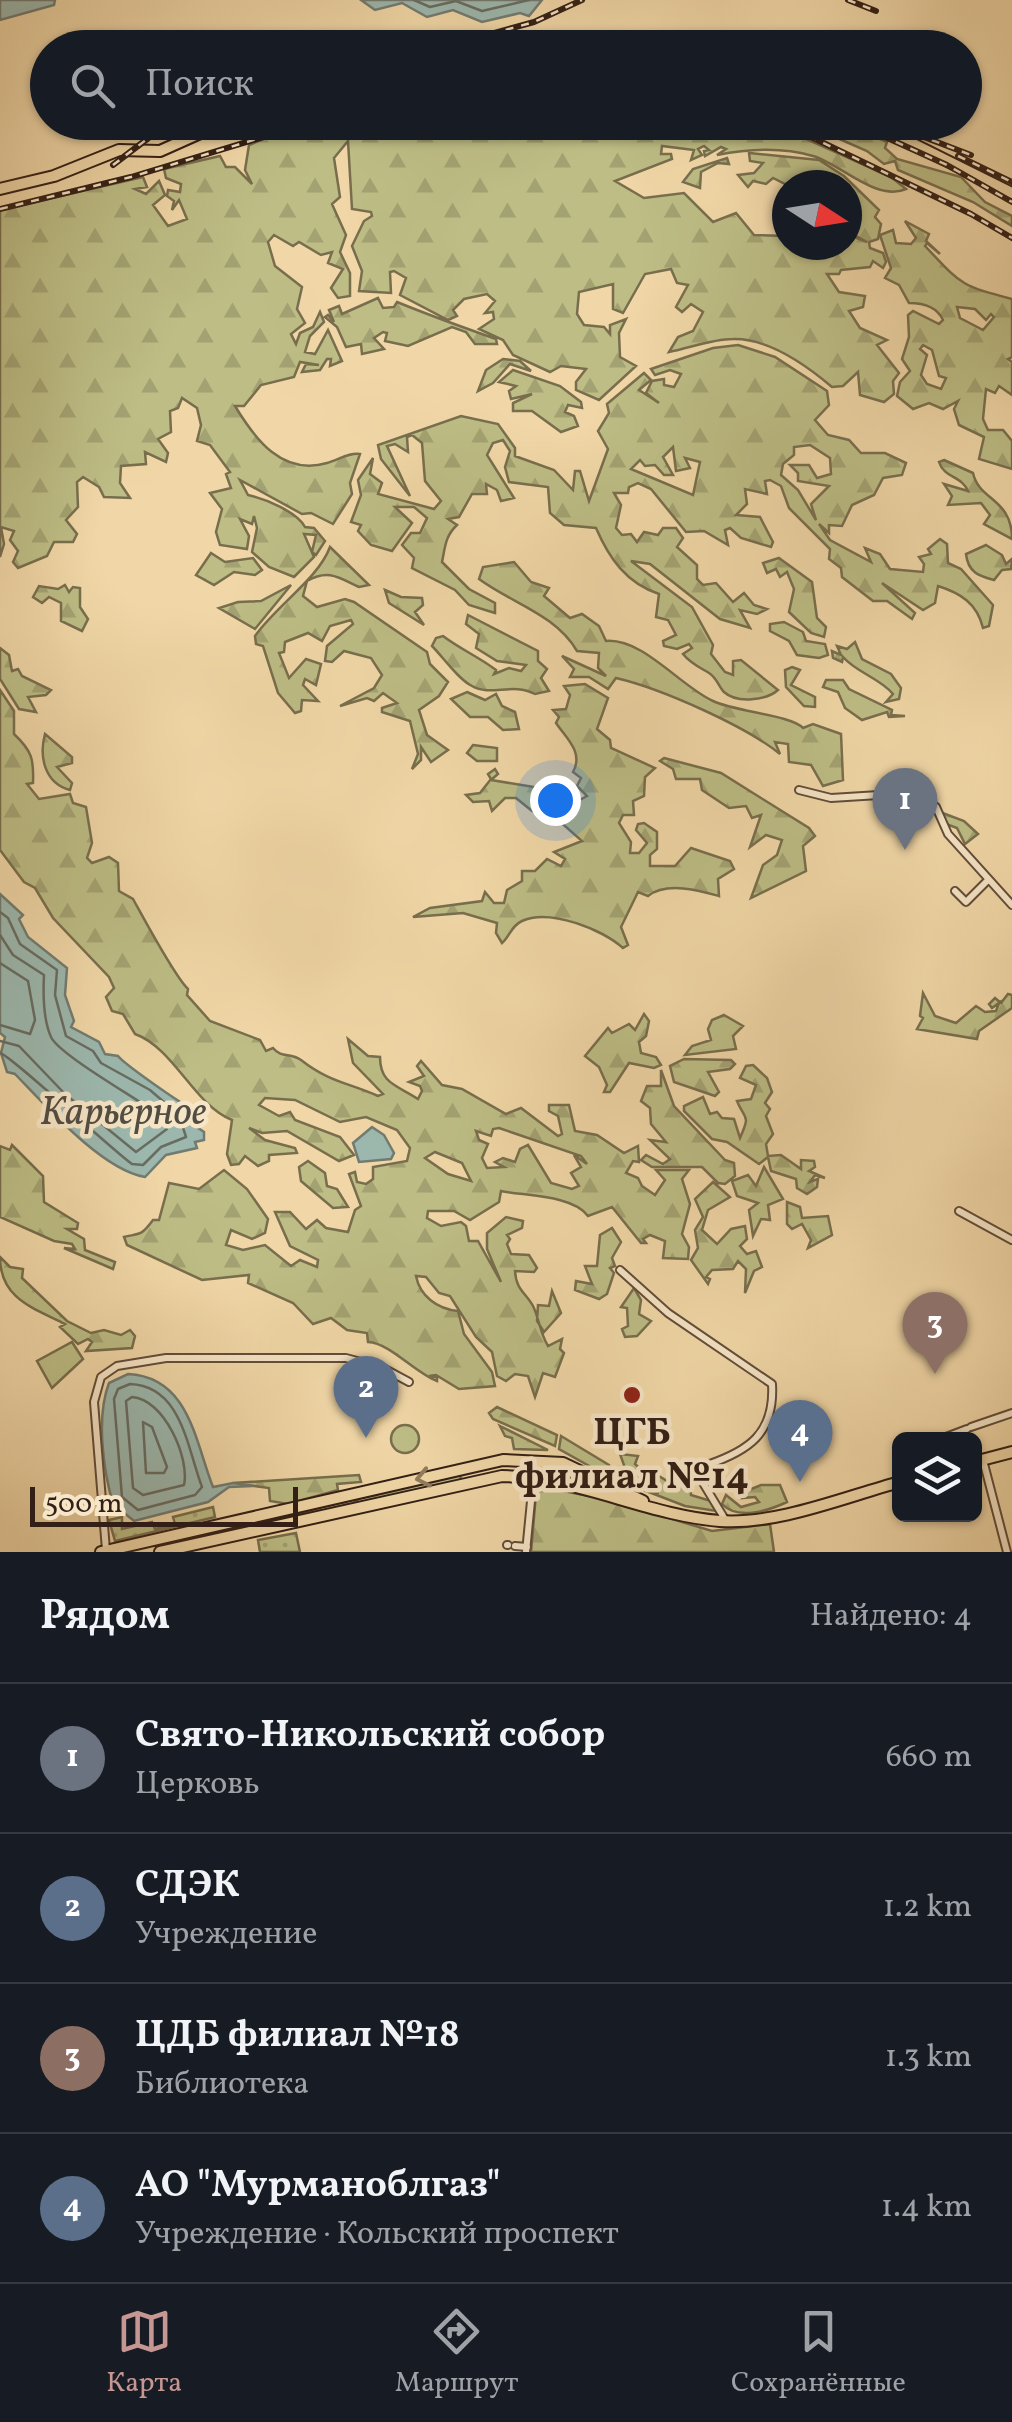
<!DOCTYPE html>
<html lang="ru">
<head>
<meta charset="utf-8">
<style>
  :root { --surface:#171b24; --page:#242831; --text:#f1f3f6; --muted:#9ea1a6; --line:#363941; --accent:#c59692 }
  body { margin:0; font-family:Vollkorn,serif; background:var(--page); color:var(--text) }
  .controls { position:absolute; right:30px; bottom:30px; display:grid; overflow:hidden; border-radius:15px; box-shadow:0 2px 8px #0004 }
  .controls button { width:90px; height:90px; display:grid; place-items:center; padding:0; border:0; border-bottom:2px solid var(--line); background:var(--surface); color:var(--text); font:50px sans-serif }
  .compass { position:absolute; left:772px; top:170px; width:90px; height:90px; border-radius:50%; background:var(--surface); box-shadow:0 2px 8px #0004; rotate:102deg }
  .scale { position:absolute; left:30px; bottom:25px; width:268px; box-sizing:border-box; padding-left:10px; border:5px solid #331f15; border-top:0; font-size:28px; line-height:35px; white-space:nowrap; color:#331f15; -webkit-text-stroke:8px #f6e5c6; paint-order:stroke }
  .you { position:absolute; left:555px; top:800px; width:35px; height:35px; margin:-25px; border:8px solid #fff; border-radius:50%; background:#1a73e8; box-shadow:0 0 0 15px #1a73e833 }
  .badge { display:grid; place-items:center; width:65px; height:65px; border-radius:50%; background:var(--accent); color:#fff; font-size:32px; font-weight:700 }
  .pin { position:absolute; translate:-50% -82px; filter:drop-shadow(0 2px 5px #0008) }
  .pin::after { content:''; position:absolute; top:52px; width:35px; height:30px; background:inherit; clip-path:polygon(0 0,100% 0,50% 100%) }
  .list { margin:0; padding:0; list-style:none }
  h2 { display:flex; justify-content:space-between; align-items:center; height:130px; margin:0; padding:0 40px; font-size:42px }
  h2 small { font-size:32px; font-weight:400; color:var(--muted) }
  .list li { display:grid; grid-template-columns:65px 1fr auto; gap:30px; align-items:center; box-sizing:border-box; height:150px; padding:0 40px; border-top:2px solid var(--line) }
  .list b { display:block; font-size:38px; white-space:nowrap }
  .list p { margin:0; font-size:32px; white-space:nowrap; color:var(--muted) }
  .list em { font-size:32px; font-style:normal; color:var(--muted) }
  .icon { flex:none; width:55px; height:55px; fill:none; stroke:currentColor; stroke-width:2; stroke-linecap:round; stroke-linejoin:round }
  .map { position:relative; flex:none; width:1012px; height:1552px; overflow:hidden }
  .search { position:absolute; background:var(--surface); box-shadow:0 2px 8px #0004; left:30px; right:30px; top:30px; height:110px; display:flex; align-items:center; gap:25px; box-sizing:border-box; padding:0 35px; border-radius:55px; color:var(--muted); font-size:38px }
  .sheet { height:730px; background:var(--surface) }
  nav { display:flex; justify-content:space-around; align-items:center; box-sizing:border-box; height:140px; border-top:2px solid var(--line); background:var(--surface); font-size:28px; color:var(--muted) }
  nav a { display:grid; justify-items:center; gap:5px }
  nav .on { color:var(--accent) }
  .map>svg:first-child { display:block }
  .grass { fill:url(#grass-dots); stroke:#786e4d; stroke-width:2.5 }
  .forest { fill:url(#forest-firs); stroke:#786e4d; stroke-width:2.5; fill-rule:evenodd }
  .pitch { fill:#bdbd85; stroke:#786e4d; stroke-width:2.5 }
  .water { fill:#9cb8ae; stroke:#727b71; stroke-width:2.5 }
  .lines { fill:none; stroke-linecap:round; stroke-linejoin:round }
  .shore { stroke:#686c62; stroke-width:2.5 }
  .minor-casing { stroke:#624d3a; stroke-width:10 }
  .major-casing { stroke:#331f15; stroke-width:14 }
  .minor { stroke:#f6e5c6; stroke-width:6 }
  .major { stroke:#f1d7a7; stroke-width:10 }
  .rail-casing { stroke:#331f15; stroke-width:6 }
  .rail { stroke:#f6e5c6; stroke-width:2.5; stroke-dasharray:8; stroke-linecap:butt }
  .oneway { stroke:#927b5e }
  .poi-dot { fill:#8f2418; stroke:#f6e5c6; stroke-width:4 }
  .labels { text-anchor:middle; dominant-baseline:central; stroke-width:9; stroke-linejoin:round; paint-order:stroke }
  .poi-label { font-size:38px; font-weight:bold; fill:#331f15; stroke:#f6e5c6 }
  .water-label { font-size:40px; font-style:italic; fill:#524d43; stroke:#f6e5c6 }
</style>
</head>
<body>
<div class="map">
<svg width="1012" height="1552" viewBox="0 0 1012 1552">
  <defs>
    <pattern id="grass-dots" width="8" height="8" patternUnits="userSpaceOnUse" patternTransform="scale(2.5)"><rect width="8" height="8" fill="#bdbd85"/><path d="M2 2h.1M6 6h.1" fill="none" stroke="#a3a272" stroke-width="1.8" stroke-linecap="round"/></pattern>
    <pattern id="forest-firs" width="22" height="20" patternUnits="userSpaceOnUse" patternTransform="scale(2.5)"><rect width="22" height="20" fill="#bdbd85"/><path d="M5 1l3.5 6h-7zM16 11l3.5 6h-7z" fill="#a3a272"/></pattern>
  </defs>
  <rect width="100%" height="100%" fill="#f1d7a7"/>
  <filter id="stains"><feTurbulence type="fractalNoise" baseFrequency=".002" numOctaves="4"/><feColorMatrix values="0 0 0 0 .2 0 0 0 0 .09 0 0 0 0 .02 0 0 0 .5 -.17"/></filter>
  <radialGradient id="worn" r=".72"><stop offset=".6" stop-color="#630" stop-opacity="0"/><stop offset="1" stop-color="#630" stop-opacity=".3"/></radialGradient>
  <path class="grass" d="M460 1473 461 1480 358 1503 357 1497Z
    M354 1497 355 1503 190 1541 188 1536Z
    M213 1507 215 1517 115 1541 109 1520 122 1517V1529L152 1522 155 1529 175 1524 173 1517Z
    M296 1533 300 1552H260L258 1540Z"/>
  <path class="forest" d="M349 123H442L508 130 587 125 590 130 607 122 771 123 891 177 906 189C876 202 841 164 813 156 783 147 747 149 717 155L726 149 721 147 705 156 704 151 709 150 704 146 698 149 702 155 691 160 694 150 662 146 661 154H671L672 159 615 181 644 198 684 193 713 222 736 213 754 235 787 236V245H847V234L867 242 847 231V185H787L773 178 766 184 753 181 748 187 738 175 754 173 763 163 750 161 749 153 819 160 844 176 879 210 875 217 881 224 878 239 869 242 870 248 883 253 886 262 883 268 873 261 870 267 841 270 839 274H827L839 292 865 296 863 307 849 311 860 328 887 340 877 345 899 373 893 381 894 394 884 402 860 395 858 372 843 386 832 387C806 365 769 338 733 339 712 339 690 348 669 352L678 337 693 331 703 312 691 304 682 312 676 307 688 285 677 283 671 269 645 274 623 313 613 309V284L579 292 577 314 584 325 604 327 610 334V325L626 319 619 333 620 357 636 366 599 400 576 390V382L586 369 561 366 550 372 513 355 503 340 479 329 494 319 493 312 485 313 495 301 487 294 464 299 453 310 457 316 448 320 400 295 406 278 394 271 390 272 391 293 359 291 362 271 352 246 364 221 372 216 371 212 352 209 348 141 334 158 340 197 332 204 346 235 340 252 350 273V296L338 298 331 288 343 269 328 263 332 252 321 255 299 242 293 246 274 235 268 242 275 266 302 287 297 309 305 323 291 334 296 344 300 333 313 327 320 312 324 322 310 336 305 352 315 354 328 330 342 361 330 366 331 359H327L320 370 302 372 306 364 319 365 300 362 294 377 261 385 244 406H235C255 439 282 476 327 463 338 460 350 452 360 454L350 483 352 494 333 524 311 513 302 514 240 480 248 495C266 499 297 512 305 527L314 528 325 541 316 555 312 552 316 535 304 534 314 557 294 577 269 567 252 552 257 528 254 516 252 524 240 519 249 536 247 549 220 545 216 532 222 509 210 493 231 488 226 474 230 472 210 445 197 441 201 425 197 408 182 398 178 408 170 411 171 432 158 439 168 453 166 462 145 452 146 464 121 466 120 483 130 498 104 497 99 487 83 477 77 482 78 507 66 520 77 534 73 542H54L47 556 18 568 13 562 18 551 10 540 14 531 1 527 4 544 0 557V210L143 177 147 187 135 189 146 194 159 181 165 195 153 205 168 226 187 219 179 200 172 210 174 201 167 196 168 190 180 192 181 184 166 178 164 169 220 156 226 167H235L252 184 245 170 249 145 283 131 326 123 333 129Z
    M803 123H845L887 142 885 148 897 159 961 177 985 202 1012 216V226L973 202 898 170 895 161 884 164 867 151Z
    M727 158 729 164 718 163 701 172 700 188 683 182 693 169Z
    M905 221 929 234 926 241 940 254 927 243 925 246C962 285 959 285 1012 299V357L1008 359 1012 362V395L999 386 995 393 986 389 983 419 988 430H1003L1012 441V469L979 459 984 437 959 425 954 409 958 401 943 409 929 403 913 409 897 396 900 382 910 371 902 359 909 337 908 315 913 311 939 324 943 320C937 307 923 303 909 303L899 285 885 278 891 268 880 235 893 230 896 243 911 244 916 238ZM957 307 975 309 986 320 991 314 994 317 983 330 960 318ZM923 345 932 350 939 376 946 378 941 389 927 384 921 375 927 355 920 349Z
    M378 298 383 308 394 307 397 302C431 316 462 327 496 339L497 344H475L466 332 452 327 408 346 385 341 387 333 383 332 374 338 384 349 362 354 361 344 346 347 337 327 325 317 328 315 334 322 329 310 339 306 342 314Z
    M738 345 775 357 827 391 829 405 815 420 828 435 849 440 861 453H885L906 463 902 475 883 478 874 495 852 505 842 526 829 525V533L819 524 830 540 871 562 865 548 880 554 890 569 923 572 924 564 919 557 931 554 928 549 940 539 947 544 948 563 961 569 993 605 989 626 983 628C977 603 960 593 938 586L935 603 923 610 882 583 915 613 912 619 887 601H873L842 577 841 568 829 559 830 549 789 508 781 486 770 480 765 481 767 494 745 489 747 504 736 515 760 517 773 542 771 547 741 538 730 528 725 530 728 545 704 531 686 532 651 489 638 483 629 487 628 493H614L621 505 616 528 622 535 631 534 637 542 644 532 658 535 663 528H676L683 538 677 547 697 565V579L703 585 716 583 733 602 744 593 754 605 767 609 757 614 740 610 750 628 720 619 650 564 631 561 692 607 713 645 711 654 725 672 733 675V661L741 660 778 690C767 700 737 704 724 692 719 687 717 678 709 673 699 667 690 663 683 654L692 648 689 644 677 649 664 646 663 641 676 635 668 620 656 617 659 594C626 583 609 558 596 528L564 525 550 513 548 487 509 482 505 467 510 451 503 440 493 443 487 455 514 498 501 501 497 490 486 484 487 494H472L459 517 448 519 457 525C445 536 445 548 442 562L469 589 495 603V613L469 605 455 590 412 568 414 558 402 545 411 533H420L427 518 414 507H395L412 523 392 551 371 545 358 531 361 525 351 522 361 495 358 480 373 458 370 474 382 483 378 494 434 509 441 501 425 481 422 443 412 435 407 437 408 452 395 444 387 446 410 496 381 459 378 445 461 416 498 424 515 448V456L554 470 573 490 575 471H580L589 501 608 449 598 431 609 413 607 404 644 373 651 380 639 390 659 403 646 393 652 381 664 379V385L674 387 681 374 670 370 655 375 651 369 713 348ZM810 445 830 458 831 474 817 478 809 465H790L798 473V481L829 486 811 504 816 520 798 490 781 475 783 464 794 455V447ZM673 447 676 471 690 468 685 458 700 462 693 495 631 469 640 460 645 466 655 465 664 475H673L663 457Z
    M503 359 520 361 531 371 510 364 493 383 478 391 486 370Z
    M513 370 560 386 581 402 582 408 568 405 565 412 574 416 578 426 561 432 532 411H513V403L532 394 511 399 509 391 516 386 499 382Z
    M944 460 973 473C979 501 1012 498 1012 539L984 524 990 515 981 503 948 505 952 496 944 484 968 491C962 476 944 478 939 462Z
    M986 545 1002 555 1006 564 1012 559 1011 569 1002 570 994 580C980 576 968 573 966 554Z
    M330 547 369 585 359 587C338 577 328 569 307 581L303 596 317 607 345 599 354 602 427 652 430 664 448 682 439 696 419 710 427 735 448 750 431 762 421 747V760L412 769 418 754 410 721 382 712V708L397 703 383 693 374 701 367 698 340 706 374 688 382 675 371 658 344 651 332 662 325 661 327 646 353 624 351 620 330 626 322 641 308 633 285 642 284 652 279 653 289 678 306 659 321 664 316 685 305 679 303 685 318 701 302 700 301 711 295 713 278 693 263 646 256 644 255 636C277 605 318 579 330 547Z
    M211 553 225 562 253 558 262 570 255 575 234 572 214 585 196 575Z
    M779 558 812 582 817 618 826 627 824 637 811 633 789 612 794 589 787 572 780 577 776 569 767 573 763 563Z
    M514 562 531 582 549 588 544 596 570 618 582 614 599 626 606 641C643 638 680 686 713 701 736 712 791 715 803 728L813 724 841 734 843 780 823 786 811 765 789 762 788 744 775 742 780 754C747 727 663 689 616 678L608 689 589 677H570L574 669 562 656 606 676 598 668 599 653 577 651C555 614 513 604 479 579L483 567Z
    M65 585 69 592 73 587 80 588V607L88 619 82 631 61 621V603L49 597 42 603 33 597 39 586 58 589Z
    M291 585 255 629 219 608 238 602 261 601Z
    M385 590 401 597 422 598 423 605 415 612 424 625 389 603Z
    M468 615 538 651V661L547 669 541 678 549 691 535 694C512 682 491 697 472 686 458 679 443 657 432 646L436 638 443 636C460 649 479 657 496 670L494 674 509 668 521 671 526 665 497 661 476 648 479 634 466 624Z
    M784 622 803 632 806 641 825 644 828 655 819 658 797 655 789 641 770 631V624Z
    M855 642 862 659 891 674 901 688 899 699 886 702 893 694C880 678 857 673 843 657L842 662 833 658 832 651 841 655 837 646 847 649Z
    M0 648 9 655 12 671 18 669 22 676 51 690 46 695 28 697 36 712 19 709 0 679Z
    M792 667 800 670 791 685 815 697V707L804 706 786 687 785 670Z
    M826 680H843L849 689 892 710 891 715 905 716 889 717 887 712 862 720 845 708 838 692 823 687Z
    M585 684 608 698 597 729 610 740 611 748 655 768 645 777 644 796 633 801 634 815H623L619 823 631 842 630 853H639L647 843 636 830 638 824 644 823 657 832V849L650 855V866H675L691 848 730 861 734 869 718 879 719 896C701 891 667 881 648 896L638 892 621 927 628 945 623 948C603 930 550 908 522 921 511 926 510 936 502 943L496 933 497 923 463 913 413 917 430 908 482 901 485 892 494 903H504L507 890 522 881V871H535L547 859 561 866 565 859 554 852 582 841 548 811H532L516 798H505L492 811 489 801 473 802 466 795 480 793 491 779 488 774 495 769 498 774 491 780 546 789 576 809V802L587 796 577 786 581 778 573 772C584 752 566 738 556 723L559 717 553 710 566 709 570 695 564 686Z
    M0 690 14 711V734C32 751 34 759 33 783L27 784 39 799 70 794 73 803 86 807 92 843 87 858 92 863 109 857 118 863 119 891 133 899C143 917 175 977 188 989L187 995 210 1021 260 1040 266 1051 273 1048C282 1059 290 1052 301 1060 329 1082 349 1083 378 1096L383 1094 353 1063 348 1039 368 1056 380 1057C380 1084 397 1085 418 1099L422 1091 420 1086 409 1082 424 1076 417 1066 421 1061 442 1085 462 1089 506 1114 521 1108 558 1136 562 1134 558 1116 549 1111V1105H569L575 1131 597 1135 624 1153 638 1146 639 1162 633 1161 626 1173 638 1178 642 1186 655 1195 665 1180 656 1170H689L682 1179 690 1204 682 1234 689 1247 688 1259 663 1258 665 1241 650 1235 643 1239 646 1243H641L612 1207 588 1216C573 1195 525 1196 501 1191L499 1202 470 1220 454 1211H428L427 1218 441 1226 461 1222 466 1226 469 1241H478L501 1282 487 1249V1233L506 1217 523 1221 522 1228 507 1235 510 1239 507 1244 511 1254 529 1255 537 1268 534 1272 515 1271C516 1290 526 1293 533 1306 539 1318 540 1333 548 1346L562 1339 560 1349 564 1353 555 1377 543 1373 535 1397 528 1376 515 1374 506 1381 497 1376 492 1352 476 1337 450 1296 439 1293 426 1277 416 1276C420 1296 437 1309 458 1311L464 1334 492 1372 495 1386 459 1389 436 1375 429 1376 437 1377V1381C415 1373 390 1343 368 1342L367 1333 347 1330 331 1318 313 1324 293 1303 248 1283 249 1275 202 1280 127 1245 124 1237C141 1233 141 1236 153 1220H159L169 1183 199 1189 224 1170 247 1189 268 1219 265 1233 252 1239 231 1230 226 1245 243 1250 265 1245 291 1266 300 1260 317 1267 318 1260 290 1246 275 1212H290L306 1229 317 1220 326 1228 348 1232 355 1210 361 1206 349 1174 355 1172 357 1182 366 1184 373 1179V1167L407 1161 410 1148 397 1130 366 1117 340 1122 295 1100 265 1098 259 1105 279 1116 290 1112 295 1120 340 1137 354 1155 339 1161 287 1131 262 1133 249 1128 265 1140 295 1148 297 1153 269 1155V1161L258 1166 245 1156 239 1164 231 1165 227 1154 232 1120C194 1105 174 1048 135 1034L123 1014 112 1011 106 997 114 988 109 977 53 918 35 888 24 882 0 850ZM499 1128 581 1156 587 1164 574 1155 581 1167 571 1173 579 1186 572 1189 551 1183 528 1145 520 1149 515 1162 503 1158 495 1162 504 1167 487 1168 482 1158 488 1144 479 1140 476 1131 491 1136 493 1129ZM435 1152 462 1163 471 1181 448 1174 425 1158Z
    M467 692 485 700 496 694 502 706 515 712 519 729 503 730 488 717H470L451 699Z
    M45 734 72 757V763L57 767 72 783 70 790C44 783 39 756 45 734Z
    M473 745 497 748V761H477L467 753Z
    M664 758 721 773 809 828 815 836 803 846 806 871 751 898 763 865 777 855 782 840 766 835 750 847 761 815 752 818 746 806 729 808 702 790 700 779H676L673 769 660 761Z
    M940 812 964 821 978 834 965 844 957 828 946 824Z
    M923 993 935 1016 956 1023 976 1006 985 1012 996 1011 999 1003 992 1008 989 1004 995 998 1001 1003 1008 994 1012 995V1008L979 1031 977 1039 917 1029 923 1018 920 1016Z
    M644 1014 649 1021 646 1036 639 1042 641 1053 656 1057 661 1065 654 1068 629 1063 610 1092H604L607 1085 599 1067 585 1056 608 1028 612 1033 629 1024 635 1030Z
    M724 1015 743 1026 733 1036 736 1049 685 1055 692 1046 711 1040 708 1029 712 1020Z
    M684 1059 731 1060 735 1064 730 1069 708 1072 719 1092 715 1096 674 1082 670 1066Z
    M753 1065 767 1078 772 1092 765 1103 770 1109 766 1116 773 1134 766 1144 768 1156 781 1155 801 1169V1160L814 1161 815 1167 809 1171 825 1178 815 1175 810 1182 818 1179 817 1187 807 1194 797 1188 796 1179 771 1171 768 1157 759 1164 727 1142 712 1139 684 1111V1106L703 1097 710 1114 717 1112 722 1118 734 1119 740 1138C751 1113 745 1121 737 1101L751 1099 756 1085 740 1078 746 1066Z
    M661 1070 674 1106 725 1160 734 1163 735 1176 725 1184 718 1183 702 1167H652L641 1160 646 1155 663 1164 670 1159 650 1140 666 1142 651 1124 650 1108 641 1101 647 1086H661Z
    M12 1145 43 1176 44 1202 78 1223 77 1229H67L84 1239 85 1250 115 1262 113 1269 64 1248 75 1249 72 1244 54 1241 0 1217V1146L10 1150Z
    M308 1161 325 1173 327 1186 337 1189 348 1207 333 1208 301 1181 299 1167Z
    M764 1167 783 1199 768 1205 770 1220 761 1219 753 1236 749 1210 758 1203 737 1196 732 1181 748 1175 756 1186Z
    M713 1182 730 1197 708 1210 702 1230 717 1244 731 1229 745 1226 747 1239 740 1246 747 1254 756 1251 762 1267 754 1271 745 1293 746 1269 738 1261 733 1269 712 1270 706 1277 710 1279 708 1284 691 1260 698 1248 695 1230 703 1217 695 1199Z
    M787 1202 800 1207 802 1218 828 1216 832 1235 808 1248 811 1240 802 1224 792 1229 787 1224Z
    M612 1228 621 1242 612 1258 615 1266 610 1268 614 1273 607 1294 599 1299 575 1290 576 1281 592 1284 585 1266H597L600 1235Z
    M0 1257 10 1267 23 1269 22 1278 67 1321 91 1333 104 1330 121 1335 130 1330 135 1336 132 1348 86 1351 92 1342 88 1339 78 1344 60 1327 65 1324C34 1308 0 1299 0 1257Z
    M634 1288 641 1300 639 1314 651 1321 637 1336 625 1337 622 1329 628 1326 627 1308 621 1307Z
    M552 1291 561 1313 544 1332 537 1321 538 1305 549 1306Z
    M497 1407 557 1435 555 1446 493 1419 489 1413Z
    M391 1439a14 14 0 1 1 28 0a14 14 0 1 1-28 0Z
    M500 1426 548 1450 514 1449 512 1438 505 1436Z
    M561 1436 609 1465 610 1470 600 1472 559 1449Z
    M620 1454 638 1456 635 1464 646 1474 659 1470V1476L667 1481 684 1469 682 1475 686 1479 679 1483 690 1482 691 1495 711 1501 716 1511 685 1506 646 1491 651 1488 658 1494 655 1486 646 1484 643 1489 644 1483 637 1481 631 1485Z
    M534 1465 561 1467 591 1482 518 1469Z
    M359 1475 361 1482 337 1484 338 1490 288 1504 270 1501 269 1488 233 1483Z
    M761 1485H780L787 1502C770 1510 738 1521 722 1504L726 1495 741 1507 759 1502 755 1497 742 1498 744 1492Z
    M542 1487 605 1499 712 1531 770 1524 774 1552H531L536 1494Z"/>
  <path class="pitch" d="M72 1342 83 1359 52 1388 37 1361Z"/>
  <path class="water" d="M0 0H55L54 5 0 20Z
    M361 0H542L529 16 520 13 482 22 453 10 427 17 402 3 375 10Z
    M0 894 23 915 19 919 28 937 67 968 65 995 74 1021 71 1027 99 1042 105 1054 118 1056C124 1064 180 1103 189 1107V1122L204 1132V1140L195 1142 197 1148 166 1155 145 1177C102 1170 45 1105 15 1074L7 1072 1 1053 5 1037 0 1033Z
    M372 1127 384 1135 394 1153 391 1159 359 1162 353 1143Z
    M128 1374C189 1377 195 1441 213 1487L233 1483 253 1486 229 1487 208 1502 134 1521 113 1504C103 1469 96 1417 109 1383Z"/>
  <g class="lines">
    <path class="shore" d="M414 0 430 7 456 1 482 11 529 0
      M0 912 8 918 20 944 57 970 55 995 66 1036 93 1051 101 1063 150 1090 179 1115 186 1137 161 1147 143 1165 132 1164C111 1149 9 1054 0 1053
      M0 935 13 955 44 975C43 994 43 1019 51 1037 60 1056 144 1102 166 1120L167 1129 136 1152 65 1094 19 1046 0 1041
      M0 963 28 981 35 1020 30 1034 0 1025
      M130 1384C182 1386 187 1448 202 1487L195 1495 138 1510 122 1497 114 1399 118 1389Z
      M132 1397C164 1399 190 1458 184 1485L143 1495 133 1488 126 1401Z
      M143 1422 152 1427 167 1467 164 1473H146Z"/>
    <defs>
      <path id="minor" d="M799 790 831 798 879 795 927 800 936 807 948 834 1012 905
        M955 891 966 902 988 880
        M959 1211 1012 1240
        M620 1270 668 1313 772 1384C775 1434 748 1451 707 1465L700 1478 726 1521
        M971 1427 1012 1413
        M938 1440 967 1429
        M983 1460 1007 1552
        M507 1545H508
        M515 1546 527 1547
        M106 1550 94 1402 101 1377 117 1366 166 1358H346L383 1368 409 1382
        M526 1552 532 1491 539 1481"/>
      <path id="major" d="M869 122 1012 193
        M0 189 54 176 119 150 160 151 225 122
        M974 1462 1012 1452
        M101 1552 503 1460 563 1463 643 1501
        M160 1552 502 1476C577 1477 646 1515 720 1521 778 1525 844 1497 900 1482"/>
    </defs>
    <use href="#minor" class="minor-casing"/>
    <use href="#major" class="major-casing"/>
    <use href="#minor" class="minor"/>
    <use href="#major" class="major"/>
    <defs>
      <path id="rail" d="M848 0 876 11
        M444 47 534 22 582 0
        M473 122 534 127 571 122
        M780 122 971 214 1012 238
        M852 122 947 165 1012 202
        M887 123 971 155
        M958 156 1012 182
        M113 165 159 130
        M0 209 131 177 313 122"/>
    </defs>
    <use href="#rail" class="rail-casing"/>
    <use href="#rail" class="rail"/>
  </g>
  <defs><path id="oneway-chevron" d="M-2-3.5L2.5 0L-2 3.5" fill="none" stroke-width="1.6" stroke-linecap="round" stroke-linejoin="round" transform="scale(2.5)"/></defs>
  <use class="oneway" href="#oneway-chevron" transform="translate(423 1478) rotate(168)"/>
  <circle class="poi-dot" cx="632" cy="1395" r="10"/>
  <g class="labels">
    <g class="poi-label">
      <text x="632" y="1434">ЦГБ<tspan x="632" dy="44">филиал №14</tspan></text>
    </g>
    <g class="water-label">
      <text x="123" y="1114">Карьерное</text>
    </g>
  </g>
  <rect width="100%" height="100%" filter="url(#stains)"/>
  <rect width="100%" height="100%" fill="url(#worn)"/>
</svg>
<div class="controls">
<button><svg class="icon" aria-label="layers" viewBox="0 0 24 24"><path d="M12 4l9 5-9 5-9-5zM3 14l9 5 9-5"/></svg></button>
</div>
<svg class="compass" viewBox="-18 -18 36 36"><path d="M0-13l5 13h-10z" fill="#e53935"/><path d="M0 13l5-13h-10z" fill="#9ea1a6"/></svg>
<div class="scale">500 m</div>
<div class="you"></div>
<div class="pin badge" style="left:905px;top:850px;background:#6b7280">1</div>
<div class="pin badge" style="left:366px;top:1438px;background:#5c6f8a">2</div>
<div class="pin badge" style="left:935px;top:1374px;background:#8d6e63">3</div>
<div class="pin badge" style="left:800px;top:1482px;background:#5c6f8a">4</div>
<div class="search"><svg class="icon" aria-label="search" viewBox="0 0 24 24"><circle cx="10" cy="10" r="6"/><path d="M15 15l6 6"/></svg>Поиск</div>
</div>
<section class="sheet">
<h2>Рядом<small>Найдено: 4</small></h2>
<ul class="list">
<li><span class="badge" style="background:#6b7280">1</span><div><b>Свято-Никольский собор</b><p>Церковь</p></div><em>660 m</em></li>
<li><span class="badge" style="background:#5c6f8a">2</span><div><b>СДЭК</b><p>Учреждение</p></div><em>1.2 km</em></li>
<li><span class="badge" style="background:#8d6e63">3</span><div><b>ЦДБ филиал №18</b><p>Библиотека</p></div><em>1.3 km</em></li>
<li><span class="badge" style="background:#5c6f8a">4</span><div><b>AO &quot;Мурманоблгаз&quot;</b><p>Учреждение · Кольский проспект</p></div><em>1.4 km</em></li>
</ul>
</section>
<nav>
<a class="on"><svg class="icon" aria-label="map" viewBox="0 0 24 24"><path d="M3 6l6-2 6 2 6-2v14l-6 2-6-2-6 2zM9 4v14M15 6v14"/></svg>Карта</a>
<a><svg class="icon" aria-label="directions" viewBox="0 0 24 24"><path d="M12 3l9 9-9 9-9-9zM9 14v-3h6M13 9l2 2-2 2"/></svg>Маршрут</a>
<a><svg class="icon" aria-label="saved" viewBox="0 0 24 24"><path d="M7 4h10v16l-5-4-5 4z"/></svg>Сохранённые</a>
</nav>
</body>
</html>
